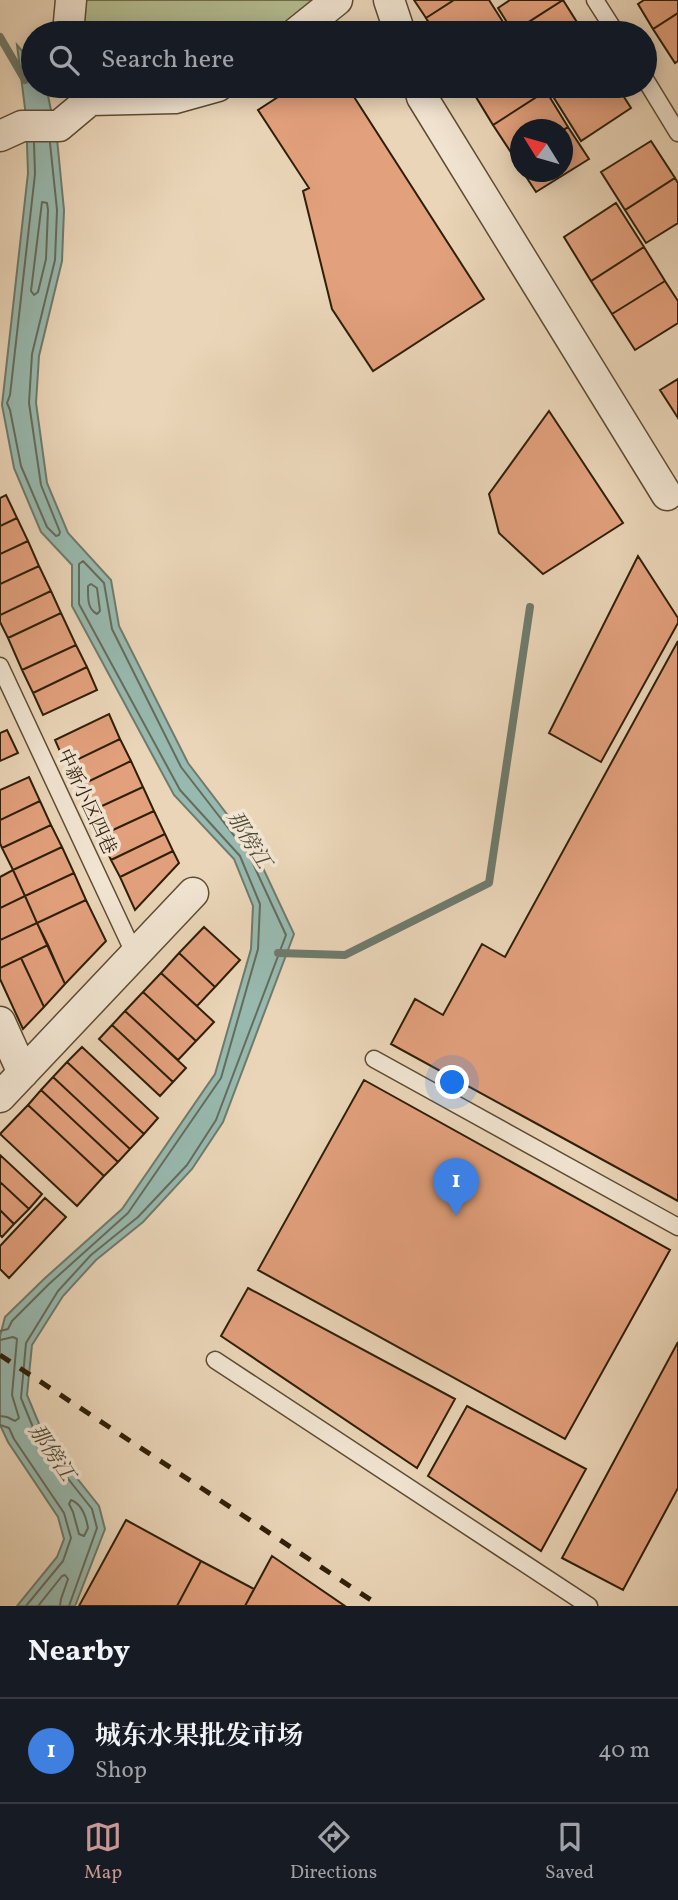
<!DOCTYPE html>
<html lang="en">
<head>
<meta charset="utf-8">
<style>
  :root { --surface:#171b24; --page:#242831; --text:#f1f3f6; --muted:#9ea1a6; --line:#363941; --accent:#c59692 }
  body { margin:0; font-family:Vollkorn,"Noto Serif SC",serif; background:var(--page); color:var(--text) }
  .compass { position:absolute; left:510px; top:119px; width:63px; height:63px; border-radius:50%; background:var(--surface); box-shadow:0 4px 18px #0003; rotate:307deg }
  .you { position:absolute; left:453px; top:1083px; width:24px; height:24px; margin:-18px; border:5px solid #fff; border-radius:50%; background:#1a73e8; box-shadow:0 0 0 10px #1a73e833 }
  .badge { display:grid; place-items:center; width:46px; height:46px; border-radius:50%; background:var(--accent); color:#fff; font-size:23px; font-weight:700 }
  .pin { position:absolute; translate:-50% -58px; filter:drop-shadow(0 2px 4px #0008) }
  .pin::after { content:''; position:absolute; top:37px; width:24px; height:21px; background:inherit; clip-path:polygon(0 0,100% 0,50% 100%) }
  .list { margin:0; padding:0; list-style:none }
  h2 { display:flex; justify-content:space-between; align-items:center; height:91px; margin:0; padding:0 28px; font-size:30px }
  h2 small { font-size:23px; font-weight:400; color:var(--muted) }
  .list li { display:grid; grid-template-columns:46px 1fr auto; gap:21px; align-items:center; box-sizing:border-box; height:105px; padding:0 28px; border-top:2px solid var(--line) }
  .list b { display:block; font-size:26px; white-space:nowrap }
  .list p { margin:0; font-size:23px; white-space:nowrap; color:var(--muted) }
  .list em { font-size:23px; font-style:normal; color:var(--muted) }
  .icon { flex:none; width:38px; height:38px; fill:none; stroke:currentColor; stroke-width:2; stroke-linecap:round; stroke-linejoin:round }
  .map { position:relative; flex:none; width:678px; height:1606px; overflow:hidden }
  .search { position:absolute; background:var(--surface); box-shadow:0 4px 18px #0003; left:21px; right:21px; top:21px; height:77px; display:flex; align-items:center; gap:18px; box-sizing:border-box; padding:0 24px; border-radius:38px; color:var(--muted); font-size:26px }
  .sheet { height:196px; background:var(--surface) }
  nav { display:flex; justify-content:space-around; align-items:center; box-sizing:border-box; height:98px; border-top:2px solid var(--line); background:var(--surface); font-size:19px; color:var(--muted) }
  nav a { display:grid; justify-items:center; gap:4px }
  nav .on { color:var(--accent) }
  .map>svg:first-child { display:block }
  .green { fill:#b4be91; stroke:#726e4c; stroke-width:2 }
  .water { fill:#98b9af; stroke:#6e7b6c; stroke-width:2 }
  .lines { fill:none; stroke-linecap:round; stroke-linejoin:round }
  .shore { stroke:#646c5c; stroke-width:2 }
  .stream { stroke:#6e7b6c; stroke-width:8 }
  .building { fill:#e2a07c; stroke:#2f1f08; stroke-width:2 }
  .lane-casing { stroke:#5e4c34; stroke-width:19 }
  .street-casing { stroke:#5e4c34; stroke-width:33 }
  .lane { stroke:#f1e4d1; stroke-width:16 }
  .street { stroke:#f1e4d1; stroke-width:30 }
  .rail { stroke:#2f1f08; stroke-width:5; stroke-dasharray:12 12; stroke-linecap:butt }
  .labels { text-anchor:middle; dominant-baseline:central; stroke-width:7; stroke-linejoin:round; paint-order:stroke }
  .street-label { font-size:19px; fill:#2f1f08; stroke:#f1e4d1 }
  .water-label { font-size:21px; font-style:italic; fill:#4e4d3a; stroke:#f1e4d1 }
</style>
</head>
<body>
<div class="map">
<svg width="678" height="1606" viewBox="0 0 678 1606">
  <rect width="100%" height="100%" fill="#ead5b8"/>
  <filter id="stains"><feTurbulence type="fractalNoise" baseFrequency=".00286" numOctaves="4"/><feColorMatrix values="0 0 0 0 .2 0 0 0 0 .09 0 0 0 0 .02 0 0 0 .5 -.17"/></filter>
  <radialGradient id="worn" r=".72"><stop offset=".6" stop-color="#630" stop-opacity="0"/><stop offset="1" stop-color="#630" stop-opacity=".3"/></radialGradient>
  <path class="green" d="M81 0H317L282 33H76Z"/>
  <path class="water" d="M17 45 33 64V86H46L57 139 64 210 62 261 39 356 36 403 47 483 68 533 111 580 119 626 188 763 255 851 294 934 223 1122 192 1169 143 1222 96 1260 63 1296 32 1345 27 1395 45 1438 99 1506 105 1529 75 1606H17L57 1557 64 1539 58 1517 8 1442 0 1425V1336L5 1317 44 1279 122 1209 215 1074 251 949 253 906 234 859 174 795 72 606V565L41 532 14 468 2 405 28 173 26 116Z"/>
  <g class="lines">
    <path class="shore" d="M34 143 35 174 10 395 7 403 10 410 21 466 47 527 56 536 59 535 60 532 41 485 29 403 32 354 55 260 57 210 50 143
      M42 202 47 203 48 210 46 259 38 292 34 295 31 291Z
      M91 584 97 588 100 611 97 614C87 609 88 597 88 586Z
      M0 1331 8 1329 12 1321 49 1284 128 1213 221 1078 258 949 260 904 240 856 180 790 79 604V564L83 561 104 583 112 629 181 767 249 855 286 935 216 1120 187 1165 138 1217 91 1255 58 1291 26 1343 21 1398 39 1442 92 1509 97 1528 69 1606
      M0 1340 13 1337 17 1339 12 1395 19 1418 15 1421 7 1417 0 1416
      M0 1425 9 1428 14 1439 64 1513 71 1538 63 1561 26 1606
      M71 1500C82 1504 86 1516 88 1528L84 1536 79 1534 73 1512 69 1504Z
      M38 1606 62 1576 65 1575 68 1579 61 1599 60 1606"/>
    <path class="stream" d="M0 37 25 80
      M278 953 345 955 489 883 530 607"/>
  </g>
  <path class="building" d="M414 0H454L426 18Z
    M454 0H489L510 33H435L426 18Z
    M510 0H563L513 32 498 8Z
    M563 0 580 27 570 33H514L513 32Z
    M644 0H678V13L653 29 638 4Z
    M678 13V61L675 63 653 29Z
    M295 86H347L484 299 373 371 332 309 303 191 309 188 258 110Z
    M494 86H543L546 91 493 125 476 97Z
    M547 86H573L554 98Z
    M573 86H617L631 108 581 141 554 98Z
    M546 91 568 127 562 131 520 130V157L516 160 493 125Z
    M568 127 589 159 536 192 523 172H562V131Z
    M651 141 675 178 625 210 601 172Z
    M675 178 678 183V223L646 243 625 210Z
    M616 203 644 247 591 281 564 237Z
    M644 247 665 281 612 314 591 281Z
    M665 281 678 301V323L635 350 612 314Z
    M678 379V418L660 390Z
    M549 411 623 523 543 574 499 533 489 494Z
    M6 495 17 518 0 526V498Z
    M17 518 28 541 0 554V526Z
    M28 541 39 566 0 584V554Z
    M638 556 678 618V623L601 762 549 733Z
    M39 566 51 591 0 615V584Z
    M51 591 61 613 8 638 0 622V615Z
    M61 613 76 645 22 670 8 638Z
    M678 641V1201L391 1044 415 999 443 1015 482 944 505 957Z
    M76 645 87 667 33 693 22 670Z
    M87 667 97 690 43 715 33 693Z
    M109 714 120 739 66 765 55 740Z
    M7 730 18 753 0 761V733Z
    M120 739 131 761 77 787 66 765Z
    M131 761 143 787 89 812 77 787Z
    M29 777 40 801 0 820V790Z
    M143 787 154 811 100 836 89 812Z
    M40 801 51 825 2 848 0 843V820Z
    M154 811 165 834 111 860 100 836Z
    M51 825 62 847 13 870 2 848Z
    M165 834 173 851 120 877 111 860Z
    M62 847 74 873 25 896 13 870Z
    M173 851 179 863 135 910 120 877Z
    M13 870 25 896 0 908V877Z
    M74 873 86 900 37 923 25 896Z
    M25 896 37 923 0 940V908Z
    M86 900 106 941 65 984 37 923Z
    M37 923 48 945 0 968V940Z
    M204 927 240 960 215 987 179 953Z
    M48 945 65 984 44 1007 21 958Z
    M179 953 215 987 197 1006 161 973Z
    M21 958 44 1007 23 1029 0 979V968Z
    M161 973 214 1022 196 1041 143 992Z
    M143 992 196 1041 178 1060 125 1011Z
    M125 1011 186 1068 173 1082 112 1025Z
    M112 1025 173 1082 160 1096 99 1039Z
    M82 1047 158 1118 144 1134 67 1062Z
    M67 1062 144 1134 130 1149 53 1077Z
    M53 1077 130 1149 118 1162 41 1090Z
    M364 1080 670 1250 565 1439 258 1270Z
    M41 1090 118 1162 104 1176 28 1105Z
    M28 1105 104 1176 77 1206 0 1134Z
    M0 1155 42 1194 29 1209 0 1182Z
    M0 1182 29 1209 14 1224 0 1210Z
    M45 1198 66 1217 9 1278 0 1269V1246Z
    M0 1210 14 1224 2 1237 0 1235Z
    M248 1288 455 1399 417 1468 221 1336Z
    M678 1342V1488L623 1590 562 1558Z
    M467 1406 586 1469 541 1551 428 1476Z
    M126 1520 201 1561 177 1606H79Z
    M272 1556 345 1606H245Z
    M201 1561 254 1589 245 1606H177Z"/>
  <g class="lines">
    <defs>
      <path id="lane" d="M595 0 616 33
        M645 79 678 133
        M0 666 135 955
        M374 1059 678 1227
        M215 1360 589 1606"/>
      <path id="street" d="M389 0 400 33
        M68 33 71 0
        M296 33 337 0
        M419 86 422 97 667 495
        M0 136 22 126H59L90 100 175 98 218 86
        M0 1022 23 1073
        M0 1097 193 893"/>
    </defs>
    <use href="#lane" class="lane-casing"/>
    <use href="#street" class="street-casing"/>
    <use href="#lane" class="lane"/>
    <use href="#street" class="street"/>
    <path class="rail" d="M0 1355 380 1606"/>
  </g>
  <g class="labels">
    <g class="street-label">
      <text transform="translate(86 802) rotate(65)">中新小区四巷</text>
    </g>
    <g class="water-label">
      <text transform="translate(248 840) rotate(58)">那傍江</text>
      <text transform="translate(51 1453) rotate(56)">那傍江</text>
    </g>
  </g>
  <rect width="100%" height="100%" filter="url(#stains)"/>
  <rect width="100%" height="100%" fill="url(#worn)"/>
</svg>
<svg class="compass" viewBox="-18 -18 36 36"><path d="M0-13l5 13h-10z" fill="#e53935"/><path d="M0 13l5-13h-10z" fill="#9ea1a6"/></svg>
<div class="you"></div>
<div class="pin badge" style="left:456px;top:1216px;background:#3f7fe0">1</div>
<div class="search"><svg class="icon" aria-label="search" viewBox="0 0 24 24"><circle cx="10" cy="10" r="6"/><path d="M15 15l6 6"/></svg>Search here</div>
</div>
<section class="sheet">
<h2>Nearby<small></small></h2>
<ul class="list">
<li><span class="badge" style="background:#3f7fe0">1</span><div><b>城东水果批发市场</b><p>Shop</p></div><em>40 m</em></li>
</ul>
</section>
<nav>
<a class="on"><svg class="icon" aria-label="map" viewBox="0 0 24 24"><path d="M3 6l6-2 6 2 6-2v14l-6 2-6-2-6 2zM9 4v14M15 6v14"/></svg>Map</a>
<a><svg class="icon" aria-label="directions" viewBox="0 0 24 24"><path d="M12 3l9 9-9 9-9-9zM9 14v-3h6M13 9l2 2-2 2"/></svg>Directions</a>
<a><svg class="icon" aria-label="saved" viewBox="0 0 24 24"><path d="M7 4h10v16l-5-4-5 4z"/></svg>Saved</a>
</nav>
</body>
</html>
